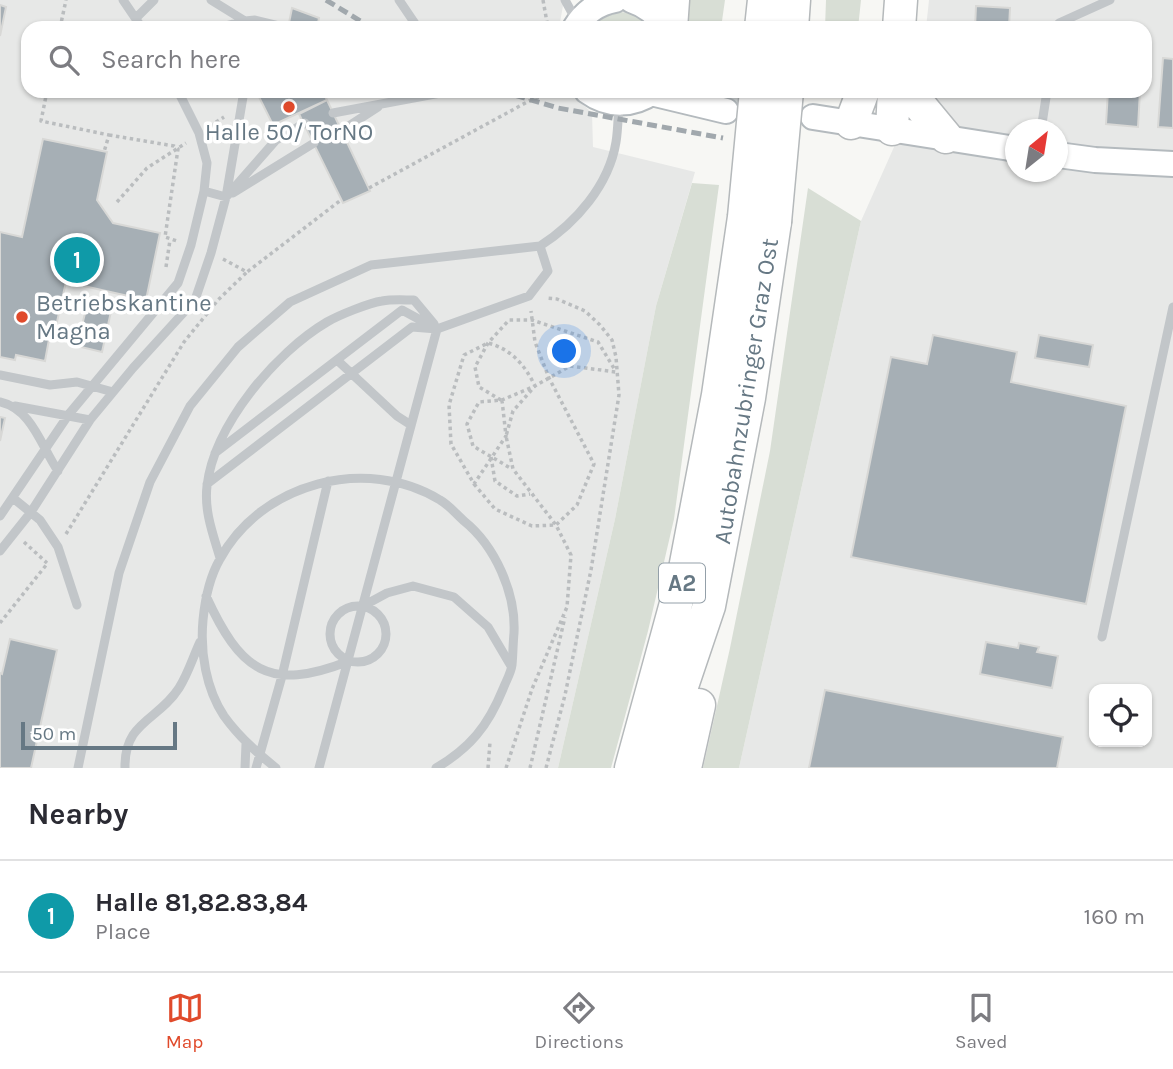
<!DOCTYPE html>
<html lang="en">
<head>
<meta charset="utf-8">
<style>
  :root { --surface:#fff; --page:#f7f7f7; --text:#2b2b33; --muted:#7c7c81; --line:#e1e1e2; --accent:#e04a2b }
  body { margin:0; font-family:Karla,sans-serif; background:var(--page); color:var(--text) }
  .controls { position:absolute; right:21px; bottom:21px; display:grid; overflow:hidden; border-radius:14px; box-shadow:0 2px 5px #0004 }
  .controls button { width:63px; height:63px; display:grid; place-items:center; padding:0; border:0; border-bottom:2px solid var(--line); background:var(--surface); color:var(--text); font:35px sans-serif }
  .compass { position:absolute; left:1005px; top:119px; width:63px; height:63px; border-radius:50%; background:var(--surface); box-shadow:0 2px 5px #0004; rotate:30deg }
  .scale { position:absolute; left:21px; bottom:18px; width:156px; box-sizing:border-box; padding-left:7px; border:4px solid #667884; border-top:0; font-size:19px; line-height:24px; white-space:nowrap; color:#667884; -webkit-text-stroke:5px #fff; paint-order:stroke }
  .you { position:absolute; left:565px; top:352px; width:24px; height:24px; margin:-18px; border:5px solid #fff; border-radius:50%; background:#1a73e8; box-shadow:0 0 0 10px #1a73e833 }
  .badge { display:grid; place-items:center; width:46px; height:46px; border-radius:50%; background:var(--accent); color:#fff; font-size:23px; font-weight:700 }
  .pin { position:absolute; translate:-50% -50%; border:4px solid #fff; box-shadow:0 2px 7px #0006 }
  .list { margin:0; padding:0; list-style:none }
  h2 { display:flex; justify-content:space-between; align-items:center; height:91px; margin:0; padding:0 28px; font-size:30px }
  h2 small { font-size:23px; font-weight:400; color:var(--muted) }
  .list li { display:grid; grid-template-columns:46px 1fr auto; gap:21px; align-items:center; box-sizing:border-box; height:112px; padding:0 28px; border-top:2px solid var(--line) }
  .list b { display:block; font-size:26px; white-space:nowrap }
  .list p { margin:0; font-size:23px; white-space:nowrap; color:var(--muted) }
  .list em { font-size:23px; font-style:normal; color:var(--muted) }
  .icon { flex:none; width:38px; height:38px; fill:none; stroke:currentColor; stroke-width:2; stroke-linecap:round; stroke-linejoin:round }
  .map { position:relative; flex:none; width:1173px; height:768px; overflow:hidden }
  .search { position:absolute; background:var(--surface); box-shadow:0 2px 5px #0004; left:21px; right:21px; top:21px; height:77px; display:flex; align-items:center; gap:18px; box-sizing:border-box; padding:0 24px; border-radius:21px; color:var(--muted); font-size:26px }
  .sheet { height:203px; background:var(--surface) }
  nav { display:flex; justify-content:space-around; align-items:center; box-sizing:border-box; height:98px; border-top:2px solid var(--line); background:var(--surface); font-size:19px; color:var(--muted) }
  nav a { display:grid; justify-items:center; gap:4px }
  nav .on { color:var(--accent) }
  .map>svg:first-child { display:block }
  .built { fill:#e7e8e7; fill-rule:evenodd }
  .green { fill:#d8ded5 }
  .building { fill:#a6afb5; stroke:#d8d8d6; stroke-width:2 }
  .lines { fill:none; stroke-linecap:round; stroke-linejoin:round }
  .secondary-tunnel { stroke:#d3d7d8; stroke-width:24; stroke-dasharray:24 12; stroke-linecap:butt }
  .secondary-casing { stroke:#b4babe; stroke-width:28 }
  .motorway-casing { stroke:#b5b9bb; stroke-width:35 }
  .path { stroke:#babdbf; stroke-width:3.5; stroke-dasharray:3.5 3.5; stroke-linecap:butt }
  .service { stroke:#c2c6c9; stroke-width:9 }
  .secondary { stroke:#fff; stroke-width:24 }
  .motorway { stroke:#fff; stroke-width:32 }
  .rail { stroke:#a1a8ad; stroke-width:5; stroke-dasharray:10 5; stroke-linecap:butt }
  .motorway-bridge-casing { stroke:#b5b9bb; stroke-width:35; stroke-linecap:butt }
  .motorway-bridge { stroke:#fff; stroke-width:32 }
  .poi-dot { fill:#e04a2b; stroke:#fff; stroke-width:2.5 }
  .labels { text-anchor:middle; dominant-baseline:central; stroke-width:7; stroke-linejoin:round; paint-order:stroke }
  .shield { fill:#fff; stroke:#94a0a9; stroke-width:2 }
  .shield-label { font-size:23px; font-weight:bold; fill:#667884 }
  .poi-label { font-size:24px; fill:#667884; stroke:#fff }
  .street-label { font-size:24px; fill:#667884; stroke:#fff }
</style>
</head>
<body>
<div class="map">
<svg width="1173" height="768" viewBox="0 0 1173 768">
  <rect width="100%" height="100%" fill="#f7f7f4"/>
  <path class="built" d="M0 0H564L559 28H28V91H569L592 113 593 147 695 172 656 306 615 519 558 768H0Z
    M929 0H1173V768H739L861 221 919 91H1145V28H926ZM1016 130H1058V172H1016ZM1094 689H1147V742H1094Z"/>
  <path class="green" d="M685 0H725L721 28H690L685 15Z
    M826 0H861L858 28H825Z
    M621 12C635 14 643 18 653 28H592C600 18 609 15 621 12Z
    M692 183 719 185 674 519 648 631 611 768H558L615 519 656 306Z
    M808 188 861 221 739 768H703L730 648 770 451Z"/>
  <path class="building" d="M0 5 6 7 0 36Z
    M976 6 1010 8 1009 28H975Z
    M292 8 319 18 317 28H288Z
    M1163 58 1173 59V128L1158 127Z
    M271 91H323L327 100 273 125 259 97Z
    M1108 91H1140L1138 127 1106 124Z
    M327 100 370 191 343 203 299 114Z
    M43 139 107 152 97 200 113 223 160 233 146 300 66 282 54 335 50 334 45 361 16 355 15 360 0 357V232L22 237Z
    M88 301 112 307 102 352 77 346Z
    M933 335 1017 352 1011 382 1126 406 1086 604 851 557 891 357 927 364Z
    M1039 335 1093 345 1089 367 1035 358Z
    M0 417 5 418 0 441Z
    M10 639 57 650 31 768H0V673L2 674Z
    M986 642 1018 648 1019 643 1039 647 1037 652 1058 656 1052 688 980 674Z
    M825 690 1063 737 1057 768H809Z"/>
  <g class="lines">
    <path class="secondary-tunnel" d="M729 91 757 108"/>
    <defs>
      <path id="secondary" d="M631 0C646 5 658 14 666 28
        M575 28C584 13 598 3 615 0
        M587 91C609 107 633 106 654 91
        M651 93 726 111
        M813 117 1016 149
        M1058 155 1095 160 1173 164"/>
      <path id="motorway" d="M671 28 673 0
        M761 28 764 0
        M792 28 794 0
        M899 28 901 0
        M908 91 946 137
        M851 123 863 91
        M892 129 894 91
        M631 768 684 574 718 395 744 217
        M662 768 681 689 709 606 749 398 775 222
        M685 768 699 705"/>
    </defs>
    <use href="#secondary" class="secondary-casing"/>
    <use href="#motorway" class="motorway-casing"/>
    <path class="path" d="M543 0 548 28
      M60 28 66 0
      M47 91 41 121 109 135 104 152
      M556 91 566 96
      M210 126 224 117
      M109 135 174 146 178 149 165 237 177 241
      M1021 172 1048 175
      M369 188 529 101 555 91
      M117 202 147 168 186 143
      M223 259 247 272 341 200
      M166 267 170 240
      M501 400 479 387 475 367 488 343 509 320H532L598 342 615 370
      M502 400 506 436 474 484 451 444 449 405 464 355 488 343C511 349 525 365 535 386L502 400 479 402 467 424 473 446 512 469
      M491 457 495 481 517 496 530 494
      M474 484 495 509 532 526 556 525 577 505 594 464 549 378 535 342 531 311
      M66 534 184 342 218 300 247 272
      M24 542 47 563
      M0 623 47 564
      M488 768 490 742
      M506 768 532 689 567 607 571 555 556 525 513 469 506 436 513 411 535 386 570 366 616 372
      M530 768 565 617
      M546 768 565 695 591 570 619 395 616 357 612 340 600 325 585 311 557 299 546 298"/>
    <path class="service" d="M123 0 142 28
      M211 0 245 21 255 20 288 28
      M399 0 418 28
      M565 0 576 20
      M136 18 154 0
      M217 28 245 21 247 28
      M1058 28 1059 23 1110 0
      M333 113 451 91
      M1041 130 1047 91
      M341 131 378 107
      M204 191 226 197 276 140 305 123
      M233 193 314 143
      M337 360 397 416 411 425
      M0 375 50 385 77 382 113 392
      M0 402C32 409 41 446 58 471
      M15 406 90 420
      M207 484 412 327 437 329 402 310 215 453
      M13 498 40 520 58 547 77 605
      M0 516 69 414 178 283 191 245 204 191 207 163 199 133 178 91
      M0 551 31 512 90 420 133 368 195 300 211 253 226 197 244 91
      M220 558C213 534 204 511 207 486 214 425 276 352 327 322 339 315 369 303 382 301 392 299 404 300 414 300L434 324
      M206 596C240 670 268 693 349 661
      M330 634a28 28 0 1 1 56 0a28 28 0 1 1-56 0Z
      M363 606 387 593 413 586 454 597 488 627 511 666
      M1102 637 1173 307
      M78 768 119 573 150 482 190 406 238 347 290 302 371 265 540 246C576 223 609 185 616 142 618 130 618 116 619 104
      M125 768C124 721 158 721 179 688 188 674 193 657 200 642
      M245 768 246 744
      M256 768 282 676 328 481
      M276 768C256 752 239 737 224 716 206 689 200 652 203 620 205 599 209 578 220 559 261 483 366 455 440 500 449 505 456 514 464 521 495 546 516 593 514 633 513 643 513 654 512 665 511 673 506 681 503 689 488 726 470 748 436 768
      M319 768 437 329 529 296 548 271 540 246"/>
    <use href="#secondary" class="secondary"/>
    <use href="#motorway" class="motorway"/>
    <path class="rail" d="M326 0 372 28
      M501 91 558 108 723 138"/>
    <defs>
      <path id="motorway-bridge" d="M744 217 756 91
        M775 222 787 91"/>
    </defs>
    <use href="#motorway-bridge" class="motorway-bridge-casing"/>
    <use href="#motorway-bridge" class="motorway-bridge"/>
  </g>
  <g class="poi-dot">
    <circle cx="289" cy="107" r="7"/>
    <circle cx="22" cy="317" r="7"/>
  </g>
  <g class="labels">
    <rect class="shield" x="659" y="563.5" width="46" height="39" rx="5"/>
    <g class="shield-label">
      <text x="682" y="583">A2</text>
    </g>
    <g class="poi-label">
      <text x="289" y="132">Halle 50/ TorNO</text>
      <text x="36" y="303" text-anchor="start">Betriebskantine<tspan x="36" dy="28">Magna</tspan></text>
    </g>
    <g class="street-label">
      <text transform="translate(746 391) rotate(-81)">Autobahnzubringer Graz Ost</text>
    </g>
  </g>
</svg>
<div class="controls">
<button><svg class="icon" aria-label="locate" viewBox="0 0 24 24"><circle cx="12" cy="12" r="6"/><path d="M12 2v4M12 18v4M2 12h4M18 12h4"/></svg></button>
</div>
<svg class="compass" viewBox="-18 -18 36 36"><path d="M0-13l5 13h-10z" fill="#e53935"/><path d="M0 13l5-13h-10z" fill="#7c7c81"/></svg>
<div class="scale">50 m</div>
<div class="you"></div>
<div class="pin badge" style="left:77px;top:260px;background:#0f9aa8">1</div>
<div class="search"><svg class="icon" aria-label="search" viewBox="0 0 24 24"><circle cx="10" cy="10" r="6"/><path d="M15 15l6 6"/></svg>Search here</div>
</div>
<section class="sheet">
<h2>Nearby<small></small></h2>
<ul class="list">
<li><span class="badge" style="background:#0f9aa8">1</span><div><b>Halle 81,82.83,84</b><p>Place</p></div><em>160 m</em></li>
</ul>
</section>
<nav>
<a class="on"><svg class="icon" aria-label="map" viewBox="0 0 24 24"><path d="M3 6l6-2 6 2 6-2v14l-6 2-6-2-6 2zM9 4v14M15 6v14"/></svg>Map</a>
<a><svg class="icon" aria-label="directions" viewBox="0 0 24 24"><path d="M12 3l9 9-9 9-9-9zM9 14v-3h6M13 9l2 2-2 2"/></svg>Directions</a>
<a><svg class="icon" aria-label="saved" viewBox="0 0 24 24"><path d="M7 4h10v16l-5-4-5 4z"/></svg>Saved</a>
</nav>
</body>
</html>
